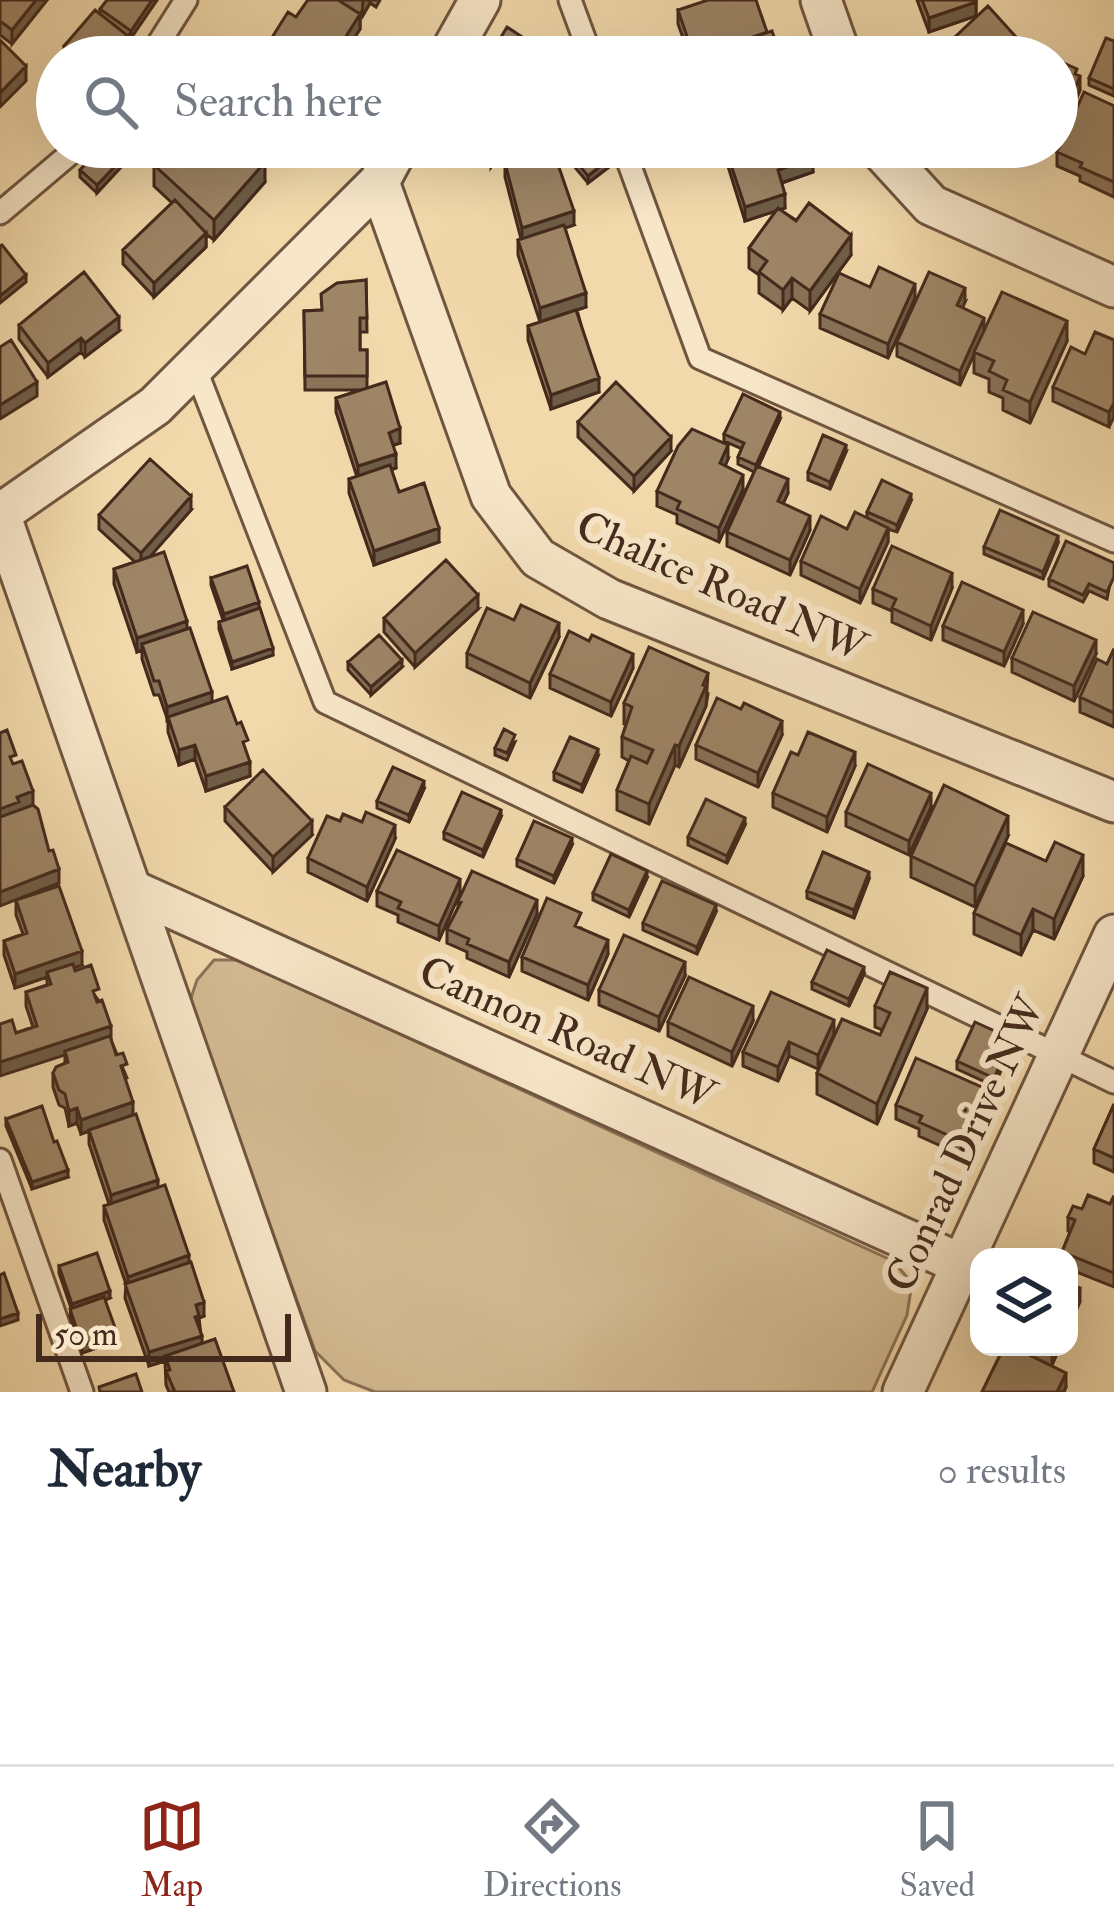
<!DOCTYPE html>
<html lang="en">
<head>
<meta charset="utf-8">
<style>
  :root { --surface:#fff; --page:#f6f6f7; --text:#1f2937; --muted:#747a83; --line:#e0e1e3; --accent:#8f2418 }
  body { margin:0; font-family:"IM FELL Double Pica",serif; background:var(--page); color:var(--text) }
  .controls { position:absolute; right:36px; bottom:36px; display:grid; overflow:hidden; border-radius:24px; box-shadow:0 12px 48px #0002 }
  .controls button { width:108px; height:108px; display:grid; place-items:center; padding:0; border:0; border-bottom:3px solid var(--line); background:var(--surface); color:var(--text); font:60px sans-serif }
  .scale { position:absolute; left:36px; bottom:30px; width:255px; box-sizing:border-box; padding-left:12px; border:6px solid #442a1c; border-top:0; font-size:33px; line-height:42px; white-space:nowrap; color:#442a1c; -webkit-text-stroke:9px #f7e6c8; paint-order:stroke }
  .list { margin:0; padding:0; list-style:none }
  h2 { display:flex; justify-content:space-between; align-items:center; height:156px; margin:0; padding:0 48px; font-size:51px }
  h2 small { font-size:39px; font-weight:400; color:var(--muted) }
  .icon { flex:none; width:66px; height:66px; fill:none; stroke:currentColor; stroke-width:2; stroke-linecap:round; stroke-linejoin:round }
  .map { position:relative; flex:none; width:1114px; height:1392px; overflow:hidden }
  .search { position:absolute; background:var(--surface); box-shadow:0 12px 48px #0002; left:36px; right:36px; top:36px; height:132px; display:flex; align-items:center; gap:30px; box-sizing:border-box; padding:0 42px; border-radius:66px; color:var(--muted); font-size:45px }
  .sheet { height:372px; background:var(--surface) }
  nav { display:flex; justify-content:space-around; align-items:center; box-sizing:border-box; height:168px; border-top:3px solid var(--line); background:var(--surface); font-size:33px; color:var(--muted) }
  nav a { display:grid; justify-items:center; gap:6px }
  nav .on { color:var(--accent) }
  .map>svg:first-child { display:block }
  .green { fill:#d4bb93; stroke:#8c7258; stroke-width:3 }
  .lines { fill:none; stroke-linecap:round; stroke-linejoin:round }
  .lane-casing { stroke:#705640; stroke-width:27 }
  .street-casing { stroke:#705640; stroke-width:45 }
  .lane { stroke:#f7e6c8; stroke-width:21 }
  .street { stroke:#f7e6c8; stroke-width:39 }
  .wall { fill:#887258; stroke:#442a1c; stroke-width:3 }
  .shaded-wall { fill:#6f5d47; stroke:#442a1c; stroke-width:3 }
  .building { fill:#9e8566; stroke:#442a1c; stroke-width:3 }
  .labels { text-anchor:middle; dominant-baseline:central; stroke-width:12; stroke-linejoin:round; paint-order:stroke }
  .street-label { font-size:42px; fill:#442a1c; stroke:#f7e6c8 }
</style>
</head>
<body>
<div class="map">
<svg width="1114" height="1392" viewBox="0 0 1114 1392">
  <rect width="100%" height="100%" fill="#f2d9ab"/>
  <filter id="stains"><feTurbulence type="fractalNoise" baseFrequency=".00167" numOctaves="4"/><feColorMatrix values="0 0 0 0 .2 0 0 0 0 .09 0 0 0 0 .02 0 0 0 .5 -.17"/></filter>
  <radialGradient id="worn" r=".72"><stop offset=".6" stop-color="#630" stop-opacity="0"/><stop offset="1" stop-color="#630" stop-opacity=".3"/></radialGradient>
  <path class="green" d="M214 960H239L893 1261 912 1283 907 1315 872 1392H375L344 1380 315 1351 190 1001 197 980Z"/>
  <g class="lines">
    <defs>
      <path id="lane" d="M570 0 591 57
        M150 57 186 0
        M623 147 700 358 1114 541
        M0 213 78 147
        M194 365 325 702 1114 1082
        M0 1160 82 1392"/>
      <path id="street" d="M821 0 841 57
        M448 57 480 0
        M878 147 931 205 1114 287
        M379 182 491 496 538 558 609 599 1114 802
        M0 514 306 1392
        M0 514 155 406 379 182 398 147
        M132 890 963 1265
        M903 1392 1114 935"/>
    </defs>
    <use href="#lane" class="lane-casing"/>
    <use href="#street" class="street-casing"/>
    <use href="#lane" class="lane"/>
    <use href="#street" class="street"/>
  </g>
  <path class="wall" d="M0 0H47L12 44 0 35Z
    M157 0 131 38 126 35 128 43 117 57H69L64 54V46L100 14V9Z
    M308 0H380L376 7 370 3 362 17 360 15V29L342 57H266V47L296 17Z
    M917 0H976V16L929 32Z
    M678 10 767 32 781 57H690L678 24Z
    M1114 41V96L1089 85V78Z
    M1057 60 1077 75 1080 90 1071 111 1065 109Z
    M1114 106V197L1080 181V176L1057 166V152Z
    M171 147H274L266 160 261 157 265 182 214 240 206 234V247L154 297 123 264V250L172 203 154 186V165Z
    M459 147H504L491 167Z
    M558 147H605L613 164 588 183Z
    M722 147H809L813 172 782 183 785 208 780 210 851 255 810 311 792 298 783 310 759 293V275L749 268V248L776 211 745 221Z
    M1022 147H1048L1044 157Z
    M505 163 574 225 565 228 586 307 577 310 599 392 551 409 528 340V326L540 322 518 255V240L521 239 505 177Z
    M122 166 97 193 80 177V170Z
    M366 280 367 332H360V350H367V388L400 443 393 445 396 468 391 470 399 492 439 542 374 565 349 493V479L357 477 336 412V398L361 390H305L304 311 321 310Z
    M870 287 915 298 888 358 820 328V314Z
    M965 302 962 308 984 330 1067 341 1030 423 1003 410V398L989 392V379L974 373V354L960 385 897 356V342Z
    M19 325 119 331 85 357 81 352 48 377 19 339Z
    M1114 340 1109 427 1053 401V387L1085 354Z
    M780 419 758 466 788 493 783 503 810 530 790 575 727 546V532L754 472 738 464V457L742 449 724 441V434Z
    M578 422 671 451 634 491 578 437Z
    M846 452 830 489 808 480V472Z
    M728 459 725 466 743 489 719 542 677 523V515L657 506V491Z
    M911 501 897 532 888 529V542L860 603 801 575V561L867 518V512Z
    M191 510 149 557 187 629 212 702 247 755 250 776 206 791 195 759 179 765 168 732V721L159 695H154L142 659V650L137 652 114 584V569L135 562 99 529V515Z
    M1058 543 1043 579 984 554V547Z
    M1114 563 1107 599 1089 591 1083 602 1049 586V579Z
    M211 578 259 608 273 655 232 669 219 629V622L223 620 211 585Z
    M952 588 931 640 892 622V611L873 603V589Z
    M478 609 415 667 384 632V618Z
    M514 620 559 637 530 698 467 667V653Z
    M1023 624 1004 666 943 640V626Z
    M589 641 633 668 611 716 550 688V674Z
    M1114 649V727L1080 712V697L1107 664Z
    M1096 654 1074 701 1012 672V658Z
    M348 662 402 667 371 695 348 670Z
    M708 694 706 706 679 767 675 765 649 824 617 810V790L629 761 622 757V737L626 725 624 724V703Z
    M782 735 758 787 696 759V745Z
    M515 742 507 760 495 755V748Z
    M798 755 855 766 827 832 773 807V793Z
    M598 756 582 792 554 780V772Z
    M424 789 409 822 377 808V801Z
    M225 807 312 835 273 872 225 821Z
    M931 807 909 855 846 826V812Z
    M501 817 483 857 444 839V832Z
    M745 825 727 863 688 845V837Z
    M1008 836 975 907 911 877V856Z
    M395 839 367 901 308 872V858Z
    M572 845 554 883 517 866V859Z
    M1046 861 1083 876 1054 939 1033 930 1021 955 974 934V913Z
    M647 878 629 917 593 900V893Z
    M869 879 854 918 807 898V891Z
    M377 891 460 893 439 940 398 922V915L377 906Z
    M16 900 82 965 74 968 99 1001 111 1040 127 1078 125 1079 133 1115 158 1187 189 1262 204 1316 199 1318 202 1343 234 1392H169L166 1385 165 1361 149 1366 125 1298 126 1284 104 1220V1206L109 1204 89 1144V1131L81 1134 77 1123 69 1126 65 1108 59 1105 53 1087V1073L65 1064V1055L16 1033 33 1027 26 1006V992L47 985V977L15 988 4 955V941L23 934 16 915Z
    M458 901 537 914 509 977 467 958V952L447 943V929L458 908Z
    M716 912 697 954 643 930V923Z
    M581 928 608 954 588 1000 522 971V957Z
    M864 974 849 1006 812 989V982Z
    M685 976 659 1031 599 1005V990Z
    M875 1006 927 1009 877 1124 817 1094V1073L880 1035 883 1030 875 1027Z
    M753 1021 732 1066 668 1036V1022Z
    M834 1034 818 1069 789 1056 778 1081 743 1066V1052Z
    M1012 1046 994 1086 957 1069V1061Z
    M984 1103 961 1155 919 1136V1129L896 1119V1105Z
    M1114 1104V1172L1094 1163V1149Z
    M6 1119 68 1177 32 1189 6 1126Z
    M1114 1196V1287L1069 1269V1257H1062V1252L1070 1232 1068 1231V1217L1082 1209 1110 1204Z
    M59 1266 110 1298 105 1300 117 1341 82 1353 70 1316 71 1308 59 1273Z
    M1004 1347H1060L1052 1365 1066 1387 1064 1392H982Z"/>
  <path class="shaded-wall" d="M36 0H47L12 44V30Z
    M152 0H157L131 38V31Z
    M363 0H370V3L362 17Z
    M976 2V16L929 32V18Z
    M360 14V29L342 57H333Z
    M128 36V43L117 57H111Z
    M26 66V81L0 107V93Z
    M1080 76V90L1071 111V97Z
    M1065 95V109L1057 127V113Z
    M266 147H274L266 160Z
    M491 147H504L491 167Z
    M613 156V164L588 183V176Z
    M813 158V172L778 184V170Z
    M122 159V166L97 193V185Z
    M265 162V182L214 240V220Z
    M785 194V208L745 221V207Z
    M574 211V225L522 243V228Z
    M206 233V247L154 297V283Z
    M851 235V255L810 311V291Z
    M26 275V282L0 303V296Z
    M792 278V298L783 310V290Z
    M915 284V298L888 358V344Z
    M965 288V302L957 320V305Z
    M586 293V307L540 322V308Z
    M119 317V331L85 357V343Z
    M984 318V332L960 385V371Z
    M1067 321V341L1030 423V402Z
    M81 338V352L48 377V363Z
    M599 378V392L551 409V395Z
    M37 382V396L0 419V405Z
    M1114 403V417L1109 427V412Z
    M780 412V419L756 472V465Z
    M400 428V443L389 447V433Z
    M671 437V451L634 491V476Z
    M728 445V459L720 478V463Z
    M846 445V452L830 489V482Z
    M396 454V468L358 480V466Z
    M743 475V489L719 542V528Z
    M788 479V493L778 515V501Z
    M911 494V501L897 532V525Z
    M191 496V510L141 567V553Z
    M810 516V530L790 575V560Z
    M439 528V542L374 565V551Z
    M888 528V542L860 603V589Z
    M1058 536V543L1043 579V572Z
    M952 573V588L931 640V626Z
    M478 595V609L415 667V653Z
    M259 602V609L224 622V614Z
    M1023 610V624L1004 666V652Z
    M187 621V635L142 644V650L137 652V638Z
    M559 623V637L530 698V683Z
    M1096 640V654L1074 701V686Z
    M273 648V655L232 669V662Z
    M633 654V668L611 716V702Z
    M402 660V667L371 695V687Z
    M708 673 706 706 679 767V746Z
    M212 692V706L167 721V707Z
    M782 721V735L758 787V773Z
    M195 745V759L179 765V750Z
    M675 745V765L649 824V804Z
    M598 749V756L582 792V785Z
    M855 752V766L827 832V817Z
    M250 762V776L206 791V776Z
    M424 781V789L409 822V815Z
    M33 791V805L0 823V809L17 797Z
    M931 793V807L909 855V841Z
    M501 810V817L483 857V850Z
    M1008 816V836L975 907V886Z
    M745 818V825L727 863V856Z
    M312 821V835L273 872V857Z
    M395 825V839L367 901V887Z
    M572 838V845L554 883V876Z
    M1083 855V876L1054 939V919Z
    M59 869V883L0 906V892Z
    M647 871V878L629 917V910Z
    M869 872V879L854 918V910Z
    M460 879V893L439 940V926Z
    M537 900V914L509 977V962Z
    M716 905V912L697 954V947Z
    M1033 909V930L1021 955V935Z
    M608 940V954L588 1000V985Z
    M82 951V965L49 976 47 972V977L15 988V974Z
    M685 962V976L659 1031V1017Z
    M864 967V974L849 1006V999Z
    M927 988V1009L877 1124V1104Z
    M753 1006V1021L732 1066V1052Z
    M834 1020V1034L818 1069V1055Z
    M111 1026V1041L65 1051V1055L0 1076V1062Z
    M1012 1039V1046L994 1086V1078Z
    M789 1042V1056L778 1081V1067Z
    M984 1088V1103L961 1155V1141Z
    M133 1102V1116L81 1134V1120Z
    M77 1108V1123L69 1126V1111Z
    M68 1170V1177L32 1189V1182Z
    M158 1180V1194L111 1209V1195Z
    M189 1255V1269L128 1291V1277Z
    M1080 1288V1302L1069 1327V1313Z
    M110 1291V1298L72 1311V1304Z
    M204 1302V1316L199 1318V1330L195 1331 196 1305Z
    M18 1313V1320L0 1326V1319Z
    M117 1333V1341L82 1353V1345Z
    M202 1336V1350L165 1356V1361L149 1366V1352Z
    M1054 1347H1060L1052 1365V1351Z
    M1066 1373V1387L1064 1392H1057Z"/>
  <path class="building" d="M0 0H36L12 30 0 21Z
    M107 0H152L131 31 100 9Z
    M308 0H338L360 14 333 57H283L266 47 288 12 296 17Z
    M708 0H756L767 32 694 57 678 10Z
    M922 0H976V2L929 18Z
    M988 6 1026 48 1016 57H942L960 40 956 36Z
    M95 10 128 36 111 57H77L64 46Z
    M507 27 548 54 547 57H489Z
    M772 31 781 57H698L697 56Z
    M1106 38 1114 41V89L1089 78Z
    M0 40 26 66 0 93Z
    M1057 60 1077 69 1075 74 1080 76 1071 97 1065 95 1057 113Z
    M1084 92 1114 106V182L1080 167 1082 163 1057 152Z
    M101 147H109L122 159 97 185 80 170Z
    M171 147H249L265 162 214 220 154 165Z
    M552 147 574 211 522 228 505 163Z
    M564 147H605L613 156 588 176Z
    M725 147H809L813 158 778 170 785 194 745 207Z
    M175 200 206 233 154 283 123 250Z
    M809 203 851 235 810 291 792 278 783 290 759 272 767 261 749 248 778 208 796 221Z
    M564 225 586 293 540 308 518 240Z
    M2 245 26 275 0 296V246Z
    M879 267 915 284 888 344 820 314 839 273 870 287Z
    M84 272 119 317 85 343 81 338 48 363 19 325Z
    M929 272 965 288 957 305 984 318 960 371 897 342Z
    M366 280 367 318H360V350H367V376H305L304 311 322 310 321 294 337 283Z
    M1002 292 1067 321 1030 402 1003 390 1007 380 989 371 994 361 974 352Z
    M576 310 599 378 551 395 528 326Z
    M1095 332 1114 340V403L1109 412 1053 387 1071 347 1085 354Z
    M11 340 37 382 0 405V347Z
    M386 382 400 428 389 433 396 454 358 466 336 398Z
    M616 382 671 437 634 476 578 422Z
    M743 394 780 412 756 465 738 457 744 443 724 434Z
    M692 429 728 445 720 463 743 475 719 528 677 509 680 502 657 491 678 446Z
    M823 435 846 445 830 482 808 472Z
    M150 459 191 496 141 553 99 515Z
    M390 465 399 492 424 483 439 528 374 551 349 479Z
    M757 466 788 479 778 501 810 516 790 560 727 532Z
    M882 480 911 494 897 525 867 512Z
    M1000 510 1058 536 1043 572 984 547Z
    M855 512 888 528 860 589 801 561 821 516 847 529Z
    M1066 541 1114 563V577L1107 592 1089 584 1083 595 1049 579Z
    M892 546 952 573 931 626 892 608 896 599 873 589Z
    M164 552 187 621 137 638 114 569Z
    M446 560 478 595 415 653 384 618Z
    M247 566 259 602 224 614 211 578Z
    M962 582 1023 610 1004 652 943 626Z
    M521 605 559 623 530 683 467 653 487 608 514 620Z
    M260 608 273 648 232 662 219 622Z
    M1033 612 1096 640 1074 686 1012 658Z
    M190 628 212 692 167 707 159 681H154L142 644Z
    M569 631 589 641 592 635 633 654 611 702 550 674Z
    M379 635 402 660 371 687 348 662Z
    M649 647 708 673 703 685 706 686 679 746 675 745 649 804 617 790 631 756 647 763 653 750 622 737 632 707 624 703Z
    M1114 649V713L1080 697 1097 659 1107 664Z
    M227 697 237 724 241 722 248 740 243 742 250 762 206 776 195 745 179 750 168 717Z
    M717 698 741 709 744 703 782 721 758 773 696 745Z
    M504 729 515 735 507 753 495 748Z
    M7 730 16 755 10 757 13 764 22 761 33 791 17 797 19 802 0 809V733Z
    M808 732 855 752 827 817 773 793 791 752 798 755Z
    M570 737 598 749 582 785 554 772Z
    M868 764 931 793 909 841 846 812Z
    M393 767 424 781 409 815 377 801Z
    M263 770 312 821 273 857 225 807Z
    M944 785 1008 816 975 886 911 856Z
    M462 792 501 810 483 850 444 832Z
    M706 799 745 818 727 856 688 837Z
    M33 805 38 809 49 851 53 850 59 869 0 892V817Z
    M366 812 395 825 367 887 308 858 327 816 340 821 343 814 362 822Z
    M534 821 572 838 554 876 517 859Z
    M1055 842 1083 855 1054 919 1033 909 1021 935 974 913 1006 843 1046 861Z
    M397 850 460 879 439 926 398 908 401 902 377 891Z
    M823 852 869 872 854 910 807 891Z
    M611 854 647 871 629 910 593 893Z
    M472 871 537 900 509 962 467 944 469 939 447 929 461 902 458 901Z
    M662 881 716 905 697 947 643 923Z
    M59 886 82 951 15 974 4 941 27 933 16 900Z
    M547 898 581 913 575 926 608 940 588 985 522 957Z
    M624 935 685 962 659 1017 599 990Z
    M827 950 864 967 849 999 812 982Z
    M73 964 75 971 91 965 99 989 93 991 97 1002 102 1000 111 1026 0 1062V1024L12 1020 16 1033 37 1026 26 992 51 984 47 972Z
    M890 972 927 988 877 1104 817 1073 842 1019 880 1035 890 1013 875 1006Z
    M689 977 753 1006 732 1052 668 1022Z
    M771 992 834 1020 818 1055 789 1042 778 1067 743 1052Z
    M975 1022 1012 1039 994 1078 957 1061Z
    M110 1036 116 1055 123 1053 127 1064 121 1066 133 1102 81 1120 77 1108 69 1111 65 1094 59 1090 53 1073 56 1067 68 1062 65 1051Z
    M916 1058 984 1088 961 1141 919 1122 922 1116 896 1105Z
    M1114 1104V1158L1094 1149Z
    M42 1106 54 1142 57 1141 68 1170 32 1182 6 1119Z
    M136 1114 158 1180 111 1195 89 1130Z
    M165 1185 189 1255 128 1277 104 1206Z
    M1088 1195 1110 1204 1114 1196V1273L1062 1252 1075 1220 1068 1217 1073 1206 1082 1209Z
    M97 1253 110 1291 72 1304 59 1266Z
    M191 1262 204 1302 196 1305 199 1316 195 1317 202 1336 149 1352 125 1284Z
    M4 1273 18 1313 0 1319V1275Z
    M1069 1283 1080 1288 1069 1313Z
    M104 1297 117 1333 82 1345 70 1309Z
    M215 1339 234 1392H175L166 1371 170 1370 165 1356Z
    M1004 1347H1013L1066 1373 1057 1392H982Z
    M136 1374 142 1392H100L99 1387Z"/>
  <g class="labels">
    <g class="street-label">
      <text transform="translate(721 587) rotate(24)">Chalice Road NW</text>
      <text transform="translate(567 1034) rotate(24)">Cannon Road NW</text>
      <text transform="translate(966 1144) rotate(-65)">Conrad Drive NW</text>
    </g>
  </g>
  <rect width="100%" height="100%" filter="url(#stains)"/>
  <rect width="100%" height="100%" fill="url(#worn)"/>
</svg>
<div class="controls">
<button><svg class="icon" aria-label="layers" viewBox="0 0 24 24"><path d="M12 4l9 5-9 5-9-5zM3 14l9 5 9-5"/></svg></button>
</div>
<div class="scale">50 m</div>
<div class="search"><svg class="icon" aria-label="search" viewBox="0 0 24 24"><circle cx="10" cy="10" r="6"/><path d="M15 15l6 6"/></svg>Search here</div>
</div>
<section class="sheet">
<h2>Nearby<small>0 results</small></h2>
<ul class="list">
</ul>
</section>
<nav>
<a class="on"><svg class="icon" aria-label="map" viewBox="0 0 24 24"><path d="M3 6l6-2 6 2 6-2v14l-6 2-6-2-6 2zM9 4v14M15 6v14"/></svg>Map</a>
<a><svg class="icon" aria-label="directions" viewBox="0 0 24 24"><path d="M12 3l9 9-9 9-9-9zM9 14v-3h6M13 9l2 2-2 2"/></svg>Directions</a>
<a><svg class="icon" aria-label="saved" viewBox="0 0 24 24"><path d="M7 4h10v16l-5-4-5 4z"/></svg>Saved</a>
</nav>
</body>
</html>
